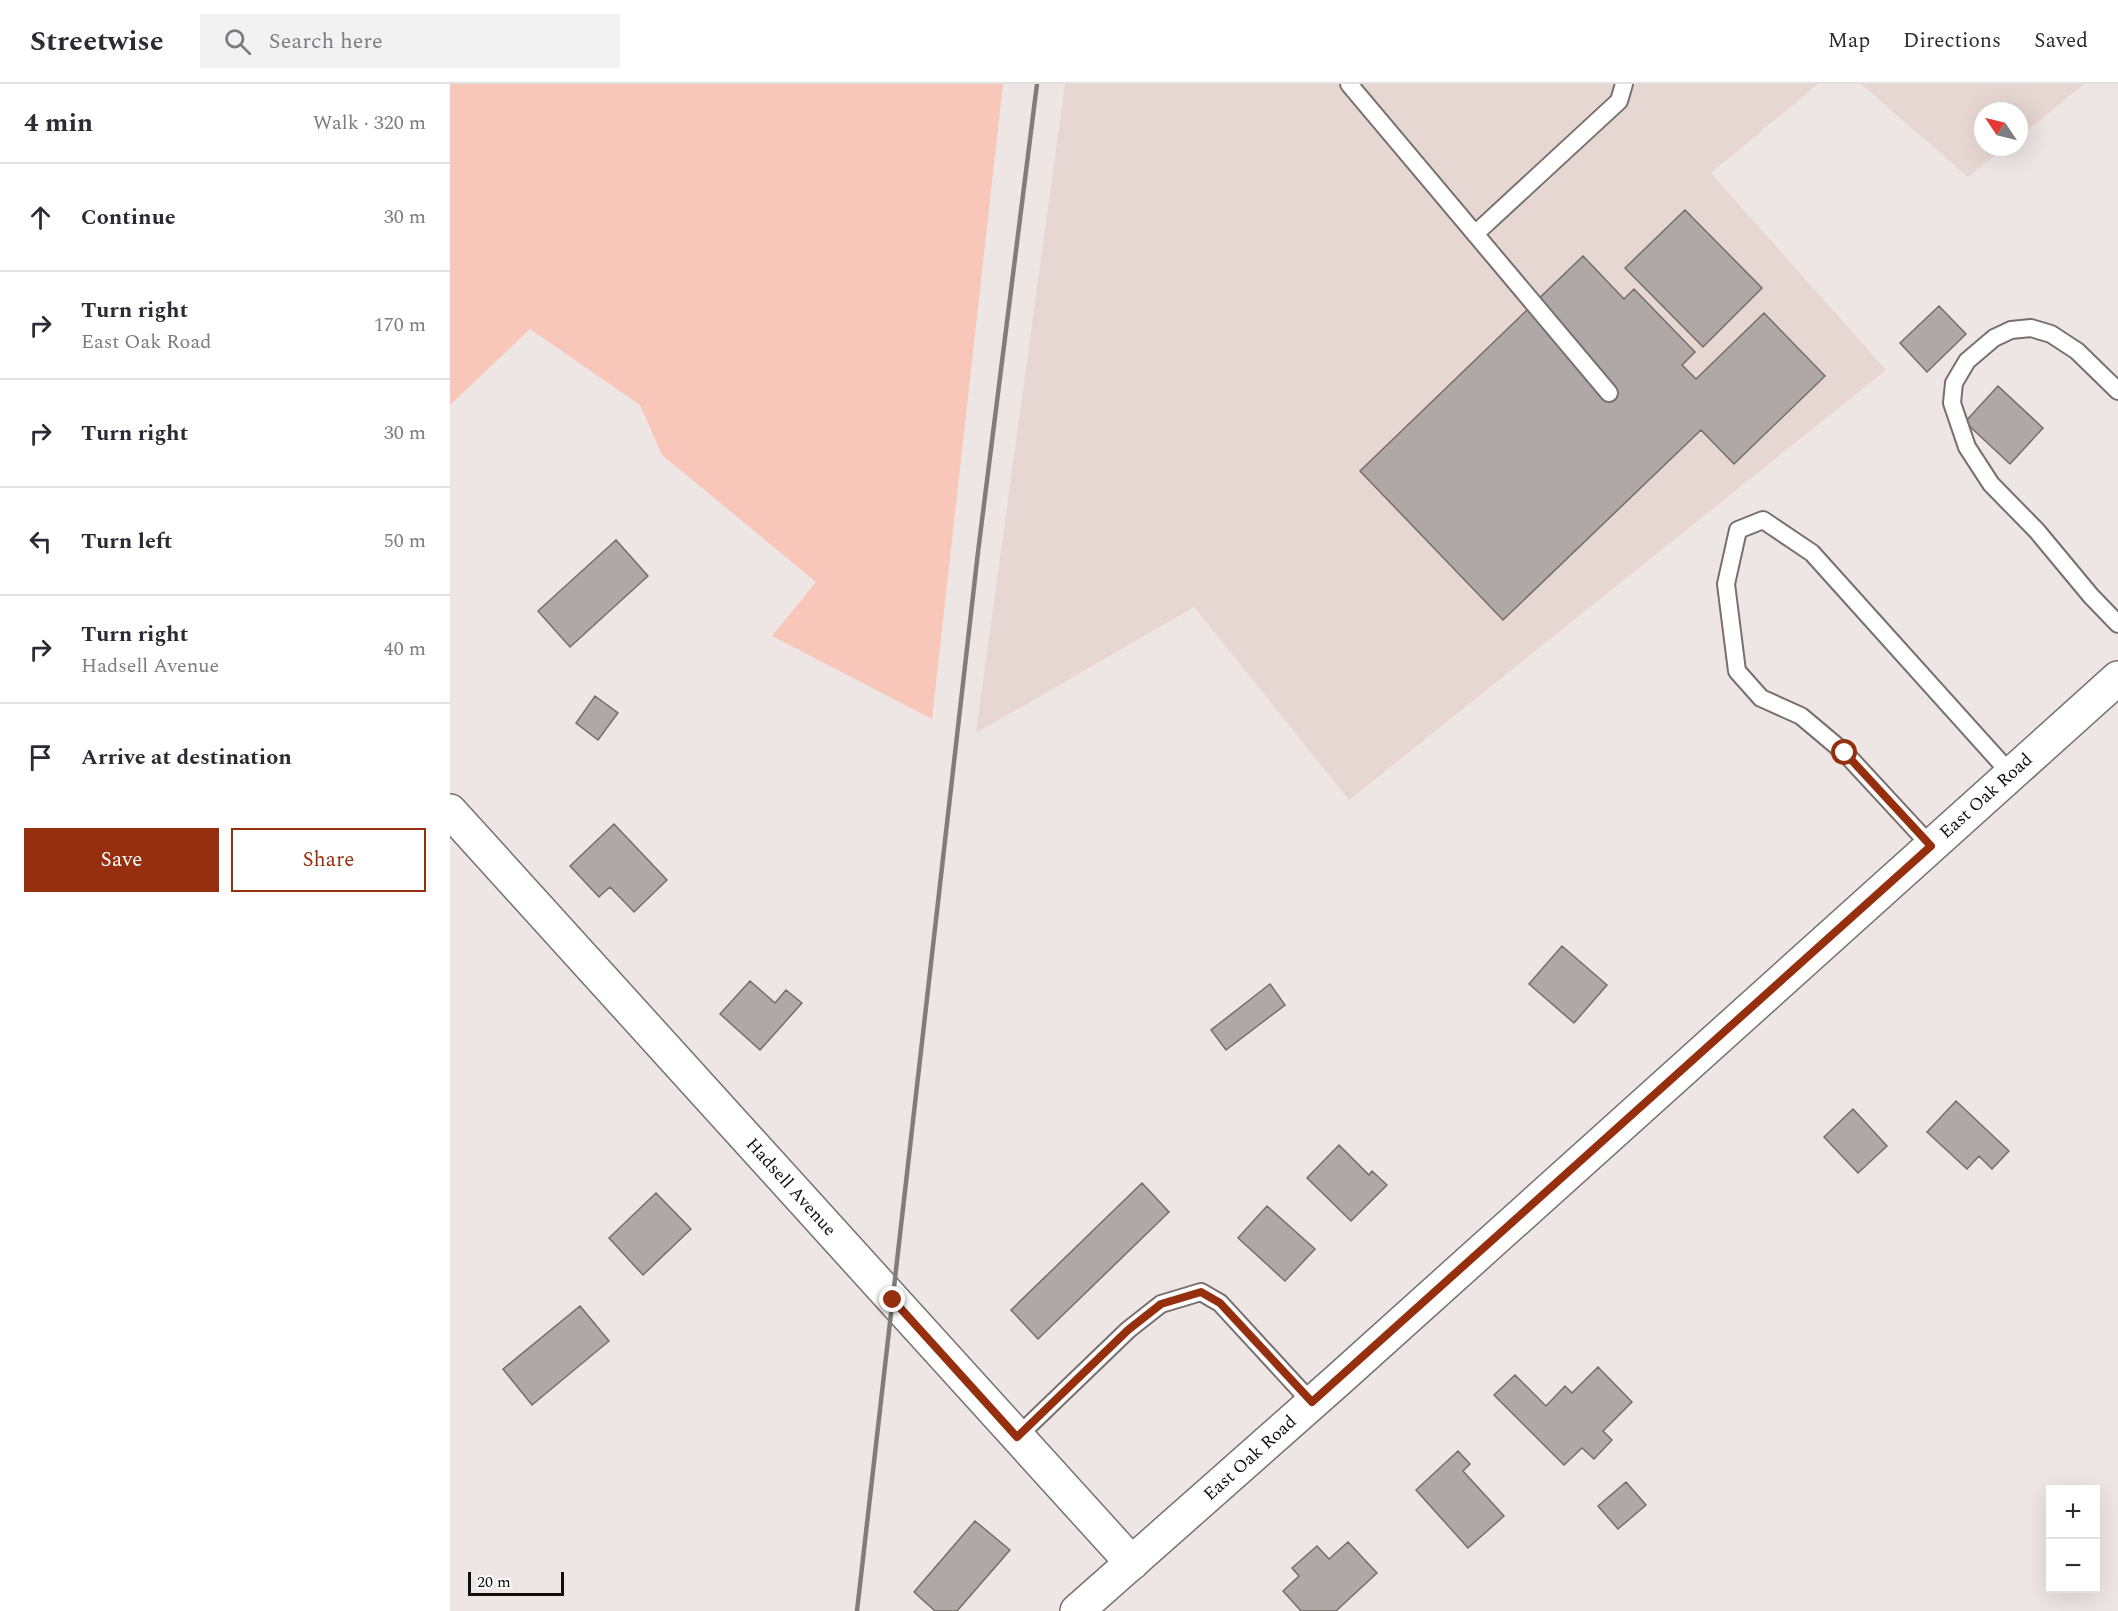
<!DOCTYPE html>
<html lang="en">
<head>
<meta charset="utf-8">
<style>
  :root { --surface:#fff; --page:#f2f2f3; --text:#2b2b33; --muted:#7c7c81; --line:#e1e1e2; --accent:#962f0d }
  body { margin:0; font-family:Spectral,serif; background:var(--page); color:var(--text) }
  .controls { position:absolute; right:18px; bottom:18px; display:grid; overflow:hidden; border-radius:0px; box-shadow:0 6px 24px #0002 }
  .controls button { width:54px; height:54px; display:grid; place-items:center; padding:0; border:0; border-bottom:2px solid var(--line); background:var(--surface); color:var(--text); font:30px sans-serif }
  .compass { position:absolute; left:1524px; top:18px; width:54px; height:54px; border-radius:50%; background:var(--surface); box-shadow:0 6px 24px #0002; rotate:305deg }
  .scale { position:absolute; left:18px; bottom:15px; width:96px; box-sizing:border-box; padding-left:6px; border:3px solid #110f0e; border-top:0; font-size:16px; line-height:21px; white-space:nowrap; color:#110f0e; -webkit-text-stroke:4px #fff; paint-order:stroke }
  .stop { position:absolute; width:18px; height:18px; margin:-14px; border:4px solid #962f0d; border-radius:50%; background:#fff }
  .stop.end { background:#962f0d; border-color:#fff; box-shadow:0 2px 6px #0008 }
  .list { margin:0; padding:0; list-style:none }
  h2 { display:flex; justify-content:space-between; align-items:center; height:78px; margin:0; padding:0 24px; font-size:26px }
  h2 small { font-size:20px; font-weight:400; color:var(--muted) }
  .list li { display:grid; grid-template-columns:39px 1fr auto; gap:18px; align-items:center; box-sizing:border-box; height:108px; padding:0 24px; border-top:2px solid var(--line) }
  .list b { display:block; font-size:22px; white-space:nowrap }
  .list p { margin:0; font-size:20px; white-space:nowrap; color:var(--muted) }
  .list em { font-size:20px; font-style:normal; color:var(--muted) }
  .actions { display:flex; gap:12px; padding:18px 24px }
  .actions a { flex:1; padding:14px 0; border:2px solid var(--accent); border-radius:0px; text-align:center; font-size:21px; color:var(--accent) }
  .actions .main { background:var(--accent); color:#fff }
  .icon { flex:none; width:33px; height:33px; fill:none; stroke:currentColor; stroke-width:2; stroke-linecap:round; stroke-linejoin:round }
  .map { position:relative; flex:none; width:1668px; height:1527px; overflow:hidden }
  header { display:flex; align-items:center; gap:36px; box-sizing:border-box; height:84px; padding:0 30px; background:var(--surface); border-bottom:2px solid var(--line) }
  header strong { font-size:28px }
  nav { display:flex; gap:33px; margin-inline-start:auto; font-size:21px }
  .search { width:420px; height:54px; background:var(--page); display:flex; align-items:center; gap:15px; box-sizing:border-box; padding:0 21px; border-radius:0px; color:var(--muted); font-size:22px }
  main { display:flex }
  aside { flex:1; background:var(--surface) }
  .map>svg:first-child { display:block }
  .built { fill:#e7d7d3 }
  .green { fill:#f9c7b9 }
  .building { fill:#afa8a6; stroke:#746d6b; stroke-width:1.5 }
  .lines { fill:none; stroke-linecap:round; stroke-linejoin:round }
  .service-casing { stroke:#77706e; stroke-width:20 }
  .minor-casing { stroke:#77706e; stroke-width:36 }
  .tertiary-casing { stroke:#77706e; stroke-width:36 }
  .service { stroke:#fff; stroke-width:16 }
  .minor { stroke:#fff; stroke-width:33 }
  .tertiary { stroke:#fff; stroke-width:33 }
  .rail { stroke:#827d7b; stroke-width:4.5 }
  .route { stroke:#962f0d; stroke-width:8 }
  .labels { text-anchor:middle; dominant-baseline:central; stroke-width:6; stroke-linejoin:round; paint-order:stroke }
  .street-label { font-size:18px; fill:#110f0e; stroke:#fff }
</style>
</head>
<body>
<header>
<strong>Streetwise</strong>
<div class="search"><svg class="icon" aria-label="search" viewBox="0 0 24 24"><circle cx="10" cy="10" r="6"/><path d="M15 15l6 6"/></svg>Search here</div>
<nav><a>Map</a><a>Directions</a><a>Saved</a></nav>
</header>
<main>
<aside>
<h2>4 min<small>Walk · 320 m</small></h2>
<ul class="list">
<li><svg class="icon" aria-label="ahead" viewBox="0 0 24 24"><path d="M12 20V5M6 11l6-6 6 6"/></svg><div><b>Continue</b></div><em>30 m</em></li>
<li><svg class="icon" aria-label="right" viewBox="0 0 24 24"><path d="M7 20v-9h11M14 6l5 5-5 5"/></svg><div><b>Turn right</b><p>East Oak Road</p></div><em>170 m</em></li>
<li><svg class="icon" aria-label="right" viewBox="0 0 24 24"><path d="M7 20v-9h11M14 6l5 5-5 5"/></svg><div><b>Turn right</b></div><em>30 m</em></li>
<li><svg class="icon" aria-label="left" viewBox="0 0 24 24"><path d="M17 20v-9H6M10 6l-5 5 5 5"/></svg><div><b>Turn left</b></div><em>50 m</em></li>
<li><svg class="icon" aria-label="right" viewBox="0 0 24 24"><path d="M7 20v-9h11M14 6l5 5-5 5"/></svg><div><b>Turn right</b><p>Hadsell Avenue</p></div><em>40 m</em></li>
<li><svg class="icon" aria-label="arrive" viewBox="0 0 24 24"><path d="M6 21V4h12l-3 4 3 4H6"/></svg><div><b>Arrive at destination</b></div></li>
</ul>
<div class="actions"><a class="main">Save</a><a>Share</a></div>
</aside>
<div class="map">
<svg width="1668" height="1527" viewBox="0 0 1668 1527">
  <rect width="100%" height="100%" fill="#eee6e4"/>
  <path class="built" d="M615 0H1368L1261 89 1436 286 899 716 744 523 526 649Z
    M1411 0H1634L1569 53V27H1533V63H1556L1518 93Z"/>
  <path class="green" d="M0 0H553L482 635 322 552 366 498 212 371 190 321 80 245 0 321Z"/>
  <path class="building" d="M1235 126 1312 204 1253 263 1175 184Z
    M1133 172 1174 215 1184 205 1245 268 1232 281 1246 295 1314 229 1375 292 1284 380 1251 346 1053 536 910 387Z
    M1489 222 1516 250 1477 288 1450 259Z
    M1548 302 1593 344 1560 380 1515 338Z
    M166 456 198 492 120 563 88 527Z
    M145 612 168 629 148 656 126 639Z
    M164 740 217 796 184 828 160 803 149 813 120 782Z
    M1112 862 1157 901 1124 939 1079 900Z
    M300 897 325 919 336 906 352 919 310 966 270 930Z
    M820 900 835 921 776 966 761 946Z
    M1506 1017 1559 1067 1542 1085 1529 1072 1517 1085 1477 1048Z
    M1403 1025 1437 1062 1408 1089 1374 1053Z
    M889 1061 919 1091 922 1087 937 1101 901 1137 857 1094Z
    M692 1099 719 1128 588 1255 561 1226Z
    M206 1109 241 1145 193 1191 159 1154Z
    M817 1122 865 1165 835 1197 788 1154Z
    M130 1222 159 1257 82 1321 53 1285Z
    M1148 1283 1182 1318 1153 1347 1162 1356 1144 1375 1132 1364 1114 1381 1044 1311 1065 1291 1096 1322 1115 1302 1122 1309Z
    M1008 1367 1020 1380 1013 1387 1054 1432 1018 1464 966 1406Z
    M1176 1398 1196 1421 1168 1445 1148 1422Z
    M525 1437 560 1466 507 1527H485L464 1508Z
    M898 1458 927 1489 886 1527H851L833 1507 849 1492 842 1484 867 1462 879 1475Z"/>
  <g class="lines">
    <defs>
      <path id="service" d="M899 0 1159 309
        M1025 150 1169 17 1174 0
        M1668 307 1627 267 1601 250 1581 244 1561 246 1544 254 1517 277 1504 299 1502 319 1517 363 1541 400 1587 447 1641 512 1668 540
        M1481 762 1395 669 1351 632 1311 614 1287 587 1276 500 1288 446 1313 436 1362 469 1560 689
        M567 1353 678 1246 711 1220 751 1208 770 1219 862 1319"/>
      <path id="minor" d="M0 727 682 1479"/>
      <path id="tertiary" d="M627 1527 887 1297 1668 594"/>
    </defs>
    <use href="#service" class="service-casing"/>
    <use href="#minor" class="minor-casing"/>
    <use href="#tertiary" class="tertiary-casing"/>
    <use href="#service" class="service"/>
    <use href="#minor" class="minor"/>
    <use href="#tertiary" class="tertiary"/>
    <path class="rail" d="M407 1527 528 468 587 0"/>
  </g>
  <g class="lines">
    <path class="route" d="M443 1216 567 1353 678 1246 711 1220 751 1208 770 1219 862 1318 1481 762 1395 669"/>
  </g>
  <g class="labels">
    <g class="street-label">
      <text transform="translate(1536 712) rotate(-42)">East Oak Road</text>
      <text transform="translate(341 1103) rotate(48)">Hadsell Avenue</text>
      <text transform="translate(800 1374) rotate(-42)">East Oak Road</text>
    </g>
  </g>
</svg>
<div class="controls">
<button>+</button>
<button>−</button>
</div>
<svg class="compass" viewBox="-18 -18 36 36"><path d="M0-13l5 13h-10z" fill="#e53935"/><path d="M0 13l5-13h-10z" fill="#7c7c81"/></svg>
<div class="scale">20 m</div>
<div class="stop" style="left:1395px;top:669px"></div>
<div class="stop end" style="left:443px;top:1216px"></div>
</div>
</main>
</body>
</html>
